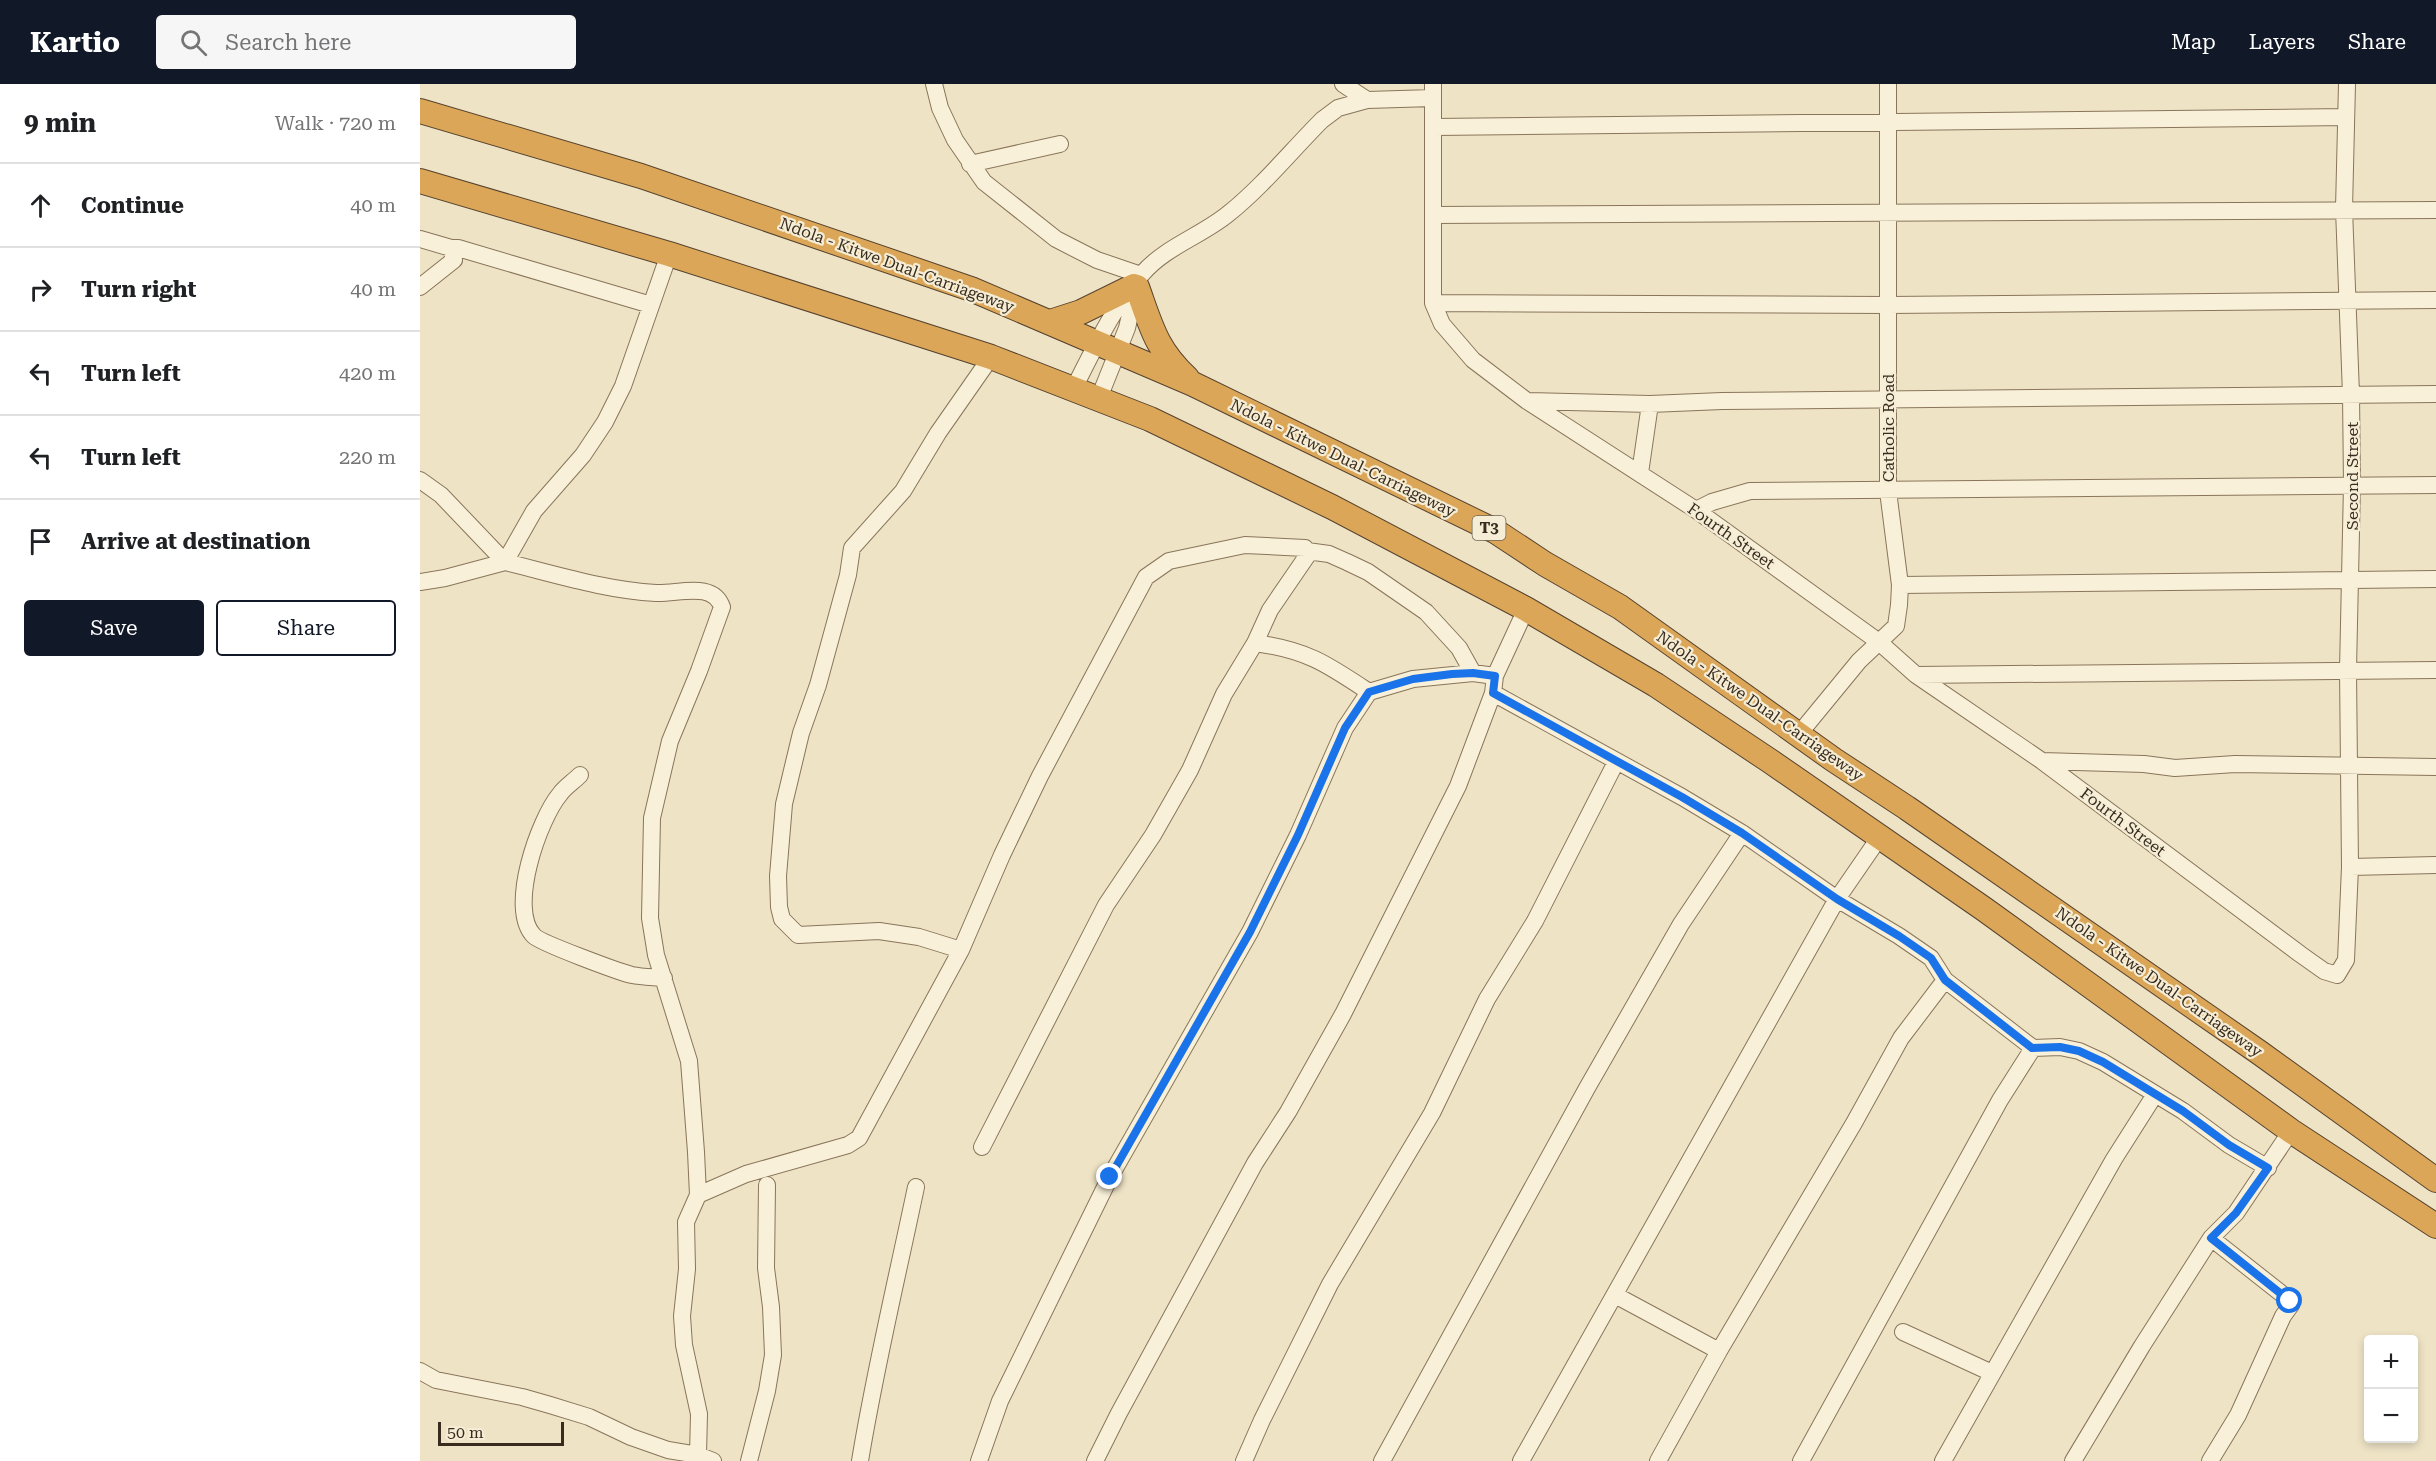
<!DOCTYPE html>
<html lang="en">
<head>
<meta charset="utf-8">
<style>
  :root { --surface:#fff; --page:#f6f6f6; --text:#202124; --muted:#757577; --line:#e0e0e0; --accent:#111827 }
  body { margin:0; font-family:"Roboto Serif",serif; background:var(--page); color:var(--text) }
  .controls { position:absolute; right:18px; bottom:18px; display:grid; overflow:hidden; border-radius:6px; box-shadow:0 3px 9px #0003 }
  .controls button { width:54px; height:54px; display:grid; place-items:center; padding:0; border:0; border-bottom:2px solid var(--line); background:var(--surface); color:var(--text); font:30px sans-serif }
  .scale { position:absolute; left:18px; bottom:15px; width:126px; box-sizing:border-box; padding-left:6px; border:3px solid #392c1f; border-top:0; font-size:16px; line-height:21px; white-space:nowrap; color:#392c1f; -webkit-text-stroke:4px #f5edd5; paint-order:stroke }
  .stop { position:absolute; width:18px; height:18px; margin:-14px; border:4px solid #1a73e8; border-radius:50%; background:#fff }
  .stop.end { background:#1a73e8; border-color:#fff; box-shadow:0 2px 6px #0008 }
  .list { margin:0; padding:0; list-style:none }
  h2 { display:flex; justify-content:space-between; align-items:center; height:78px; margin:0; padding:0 24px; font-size:26px }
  h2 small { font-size:20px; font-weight:400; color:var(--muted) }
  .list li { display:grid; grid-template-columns:39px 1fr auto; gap:18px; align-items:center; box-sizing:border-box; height:84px; padding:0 24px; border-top:2px solid var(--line) }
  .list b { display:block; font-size:22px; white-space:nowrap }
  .list em { font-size:20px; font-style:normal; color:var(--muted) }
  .actions { display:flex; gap:12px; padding:18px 24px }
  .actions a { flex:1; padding:14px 0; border:2px solid var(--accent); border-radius:6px; text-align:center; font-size:21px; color:var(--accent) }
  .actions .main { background:var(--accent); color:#fff }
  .icon { flex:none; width:33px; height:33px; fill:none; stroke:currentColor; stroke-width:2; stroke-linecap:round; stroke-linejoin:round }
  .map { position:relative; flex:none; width:2016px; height:1377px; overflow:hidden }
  header { display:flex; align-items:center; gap:36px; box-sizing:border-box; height:84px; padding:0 30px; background:var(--accent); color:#fff }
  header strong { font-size:28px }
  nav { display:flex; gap:33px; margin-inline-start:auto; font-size:21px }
  .search { width:420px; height:54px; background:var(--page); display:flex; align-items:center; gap:15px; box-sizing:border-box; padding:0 21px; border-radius:6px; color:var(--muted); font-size:22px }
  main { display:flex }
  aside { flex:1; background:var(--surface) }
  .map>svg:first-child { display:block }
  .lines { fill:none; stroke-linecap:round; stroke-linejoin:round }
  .minor-casing { stroke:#89755b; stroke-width:18 }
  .highway-casing { stroke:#57432f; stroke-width:26 }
  .minor { stroke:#f8f0d8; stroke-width:16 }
  .highway { stroke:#dba657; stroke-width:24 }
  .route { stroke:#1a73e8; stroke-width:8 }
  .labels { text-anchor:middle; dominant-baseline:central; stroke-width:4.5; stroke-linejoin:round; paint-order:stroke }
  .shield { fill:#f5edd5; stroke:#716656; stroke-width:1.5 }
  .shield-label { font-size:15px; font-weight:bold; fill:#392c1f }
  .street-label { font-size:16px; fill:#392c1f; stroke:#f5edd5 }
</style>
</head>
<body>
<header>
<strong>Kartio</strong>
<div class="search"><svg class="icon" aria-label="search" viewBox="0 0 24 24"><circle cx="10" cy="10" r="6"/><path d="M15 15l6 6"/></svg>Search here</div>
<nav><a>Map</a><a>Layers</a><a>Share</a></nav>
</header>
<main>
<aside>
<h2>9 min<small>Walk · 720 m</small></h2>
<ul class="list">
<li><svg class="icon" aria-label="ahead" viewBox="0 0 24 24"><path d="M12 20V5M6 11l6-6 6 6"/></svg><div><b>Continue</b></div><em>40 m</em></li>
<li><svg class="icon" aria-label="right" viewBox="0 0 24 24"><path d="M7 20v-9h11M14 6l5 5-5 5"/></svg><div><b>Turn right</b></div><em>40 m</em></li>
<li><svg class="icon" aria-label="left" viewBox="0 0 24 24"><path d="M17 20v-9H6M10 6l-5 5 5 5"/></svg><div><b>Turn left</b></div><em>420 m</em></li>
<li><svg class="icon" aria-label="left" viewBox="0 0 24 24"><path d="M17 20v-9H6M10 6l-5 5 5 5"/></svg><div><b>Turn left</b></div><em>220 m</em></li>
<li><svg class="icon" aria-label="arrive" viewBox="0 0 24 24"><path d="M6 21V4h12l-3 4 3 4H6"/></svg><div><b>Arrive at destination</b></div></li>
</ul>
<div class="actions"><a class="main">Save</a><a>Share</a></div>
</aside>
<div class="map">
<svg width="2016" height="1377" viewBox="0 0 2016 1377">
  <rect width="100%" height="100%" fill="#eee3c5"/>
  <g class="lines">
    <defs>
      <path id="minor" d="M514 0 520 24 535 56 564 98 636 155 677 176 721 191
        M923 0 947 16
        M1013 0V219L1022 240 1053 276 1107 317 1276 426 1459 558 1496 591 1622 677 1880 870 1904 887 1917 891 1926 876 1930 783 1928 586 1932 401 1931 310 1924 125 1927 0
        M1014 43 1925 33
        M550 80 640 60
        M1013 131 2016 126
        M0 155 31 164
        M249 170 203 302 185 338 163 371 114 427 85 478C135 490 184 506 236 509 259 510 293 497 302 523L279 587 250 657 232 734 230 834 236 871 269 977 276 1068 278 1111 266 1138 267 1185 262 1232 264 1261 279 1330 278 1371
        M0 203 34 176 31 164H38L231 221
        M1013 219 1468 221 2016 216
        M654 304C674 265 693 223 722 190 745 163 781 152 808 130 841 104 872 66 902 36L918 24 947 16 1013 14
        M679 314 707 244 716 205
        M1108 317 1230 320 1302 317 2016 310
        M1220 389 1230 320
        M0 396 21 411 85 478 25 494 0 498
        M1276 426 1292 418 1330 407 2016 401
        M1480 501 2016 495
        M835 559C887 566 907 580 949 608
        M1496 591 2016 586
        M1073 609 1262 713 1322 749 1417 815 1479 852 1511 874 1525 896 1613 964 1640 963 1659 967 1683 978 1763 1027 1809 1061 1848 1084
        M1379 650 1439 577 1476 542 1479 521 1480 501 1468 407V0
        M1622 677 1724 680 1755 684 1815 680 2016 683
        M160 691C153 698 145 703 140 710 119 735 87 825 114 852 121 859 199 888 212 891 222 893 233 893 244 894
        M1930 783 2016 781
        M541 866 582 771 620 692 726 493 749 477 825 461 885 464 887 467 909 470 927 478 948 488 1006 528 1039 564 1053 589
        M562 1063 686 821 733 751 770 686 804 610 835 559 850 526 887 472V467
        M278 1111 326 1090 428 1061 439 1054 541 866 499 853 459 847 378 851 362 835 359 823 358 792 364 720 381 649 398 601 428 491 432 464 483 407 518 349 571 273
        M1195 1211 1299 1267
        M1483 1248 1572 1289
        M0 1287 16 1296 102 1313 130 1321 169 1333 211 1353 248 1366 278 1371 293 1377
        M329 1377 347 1307 353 1271 351 1223 346 1184 347 1101
        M440 1377C455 1285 477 1194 496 1103
        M559 1377 580 1317 690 1093 830 848 878 751 925 644 949 608 993 595 1053 589 1075 592
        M675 1377 699 1329 835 1079 868 1028 923 930 1038 702 1073 609 1075 592 1106 525
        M824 1377 842 1336 910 1200 1012 1029 1067 915 1115 837 1196 678
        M962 1377 1167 1004 1261 840 1322 749
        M1101 1377 1417 815 1459 754
        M1238 1377 1299 1267 1434 1039 1481 954 1525 896
        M1381 1377 1580 1016 1613 964
        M1523 1377 1694 1075 1734 1012
        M1653 1377 1722 1262 1791 1154 1816 1129 1871 1047
        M1790 1377 1818 1331 1863 1232 1871 1221 1867 1214 1791 1154"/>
      <path id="highway" d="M0 27 221 92 551 205 773 300 1075 447 1125 480 1200 523 1414 676 1487 724 1840 969 2016 1096
        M0 97 249 170 571 273 730 335 912 423 1106 525 1236 601 1350 677 1564 825 1871 1047 2016 1142
        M717 203C731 242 736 265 767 294
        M630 238 661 228 714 202"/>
    </defs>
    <use href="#minor" class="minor-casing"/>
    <use href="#highway" class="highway-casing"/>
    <use href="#minor" class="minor"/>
    <use href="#highway" class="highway"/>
  </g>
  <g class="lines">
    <path class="route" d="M690 1093 830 848 878 751 925 644 949 608 993 595 1032 590 1053 589 1075 592 1073 609 1262 713 1322 749 1417 815 1479 852 1511 874 1525 896 1612 964 1640 963 1659 967 1683 978 1763 1027 1809 1061 1848 1084 1816 1129 1791 1154 1870 1217"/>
  </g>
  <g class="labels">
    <rect class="shield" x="1052.5" y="432" width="33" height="24" rx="4.5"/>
    <g class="shield-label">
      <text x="1069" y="444">T3</text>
    </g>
    <g class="street-label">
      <text transform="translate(477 181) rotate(20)">Ndola - Kitwe Dual-Carriageway</text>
      <text transform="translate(1468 344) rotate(-90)">Catholic Road</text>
      <text transform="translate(923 374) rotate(26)">Ndola - Kitwe Dual-Carriageway</text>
      <text transform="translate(1932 392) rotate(-90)">Second Street</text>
      <text transform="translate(1311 452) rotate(35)">Fourth Street</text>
      <text transform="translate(1340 622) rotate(35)">Ndola - Kitwe Dual-Carriageway</text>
      <text transform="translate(1703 738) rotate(37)">Fourth Street</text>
      <text transform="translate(1739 898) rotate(35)">Ndola - Kitwe Dual-Carriageway</text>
    </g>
  </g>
</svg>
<div class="controls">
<button>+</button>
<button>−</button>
</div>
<div class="scale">50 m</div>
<div class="stop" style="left:1870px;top:1217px"></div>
<div class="stop end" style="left:690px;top:1093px"></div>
</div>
</main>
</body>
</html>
